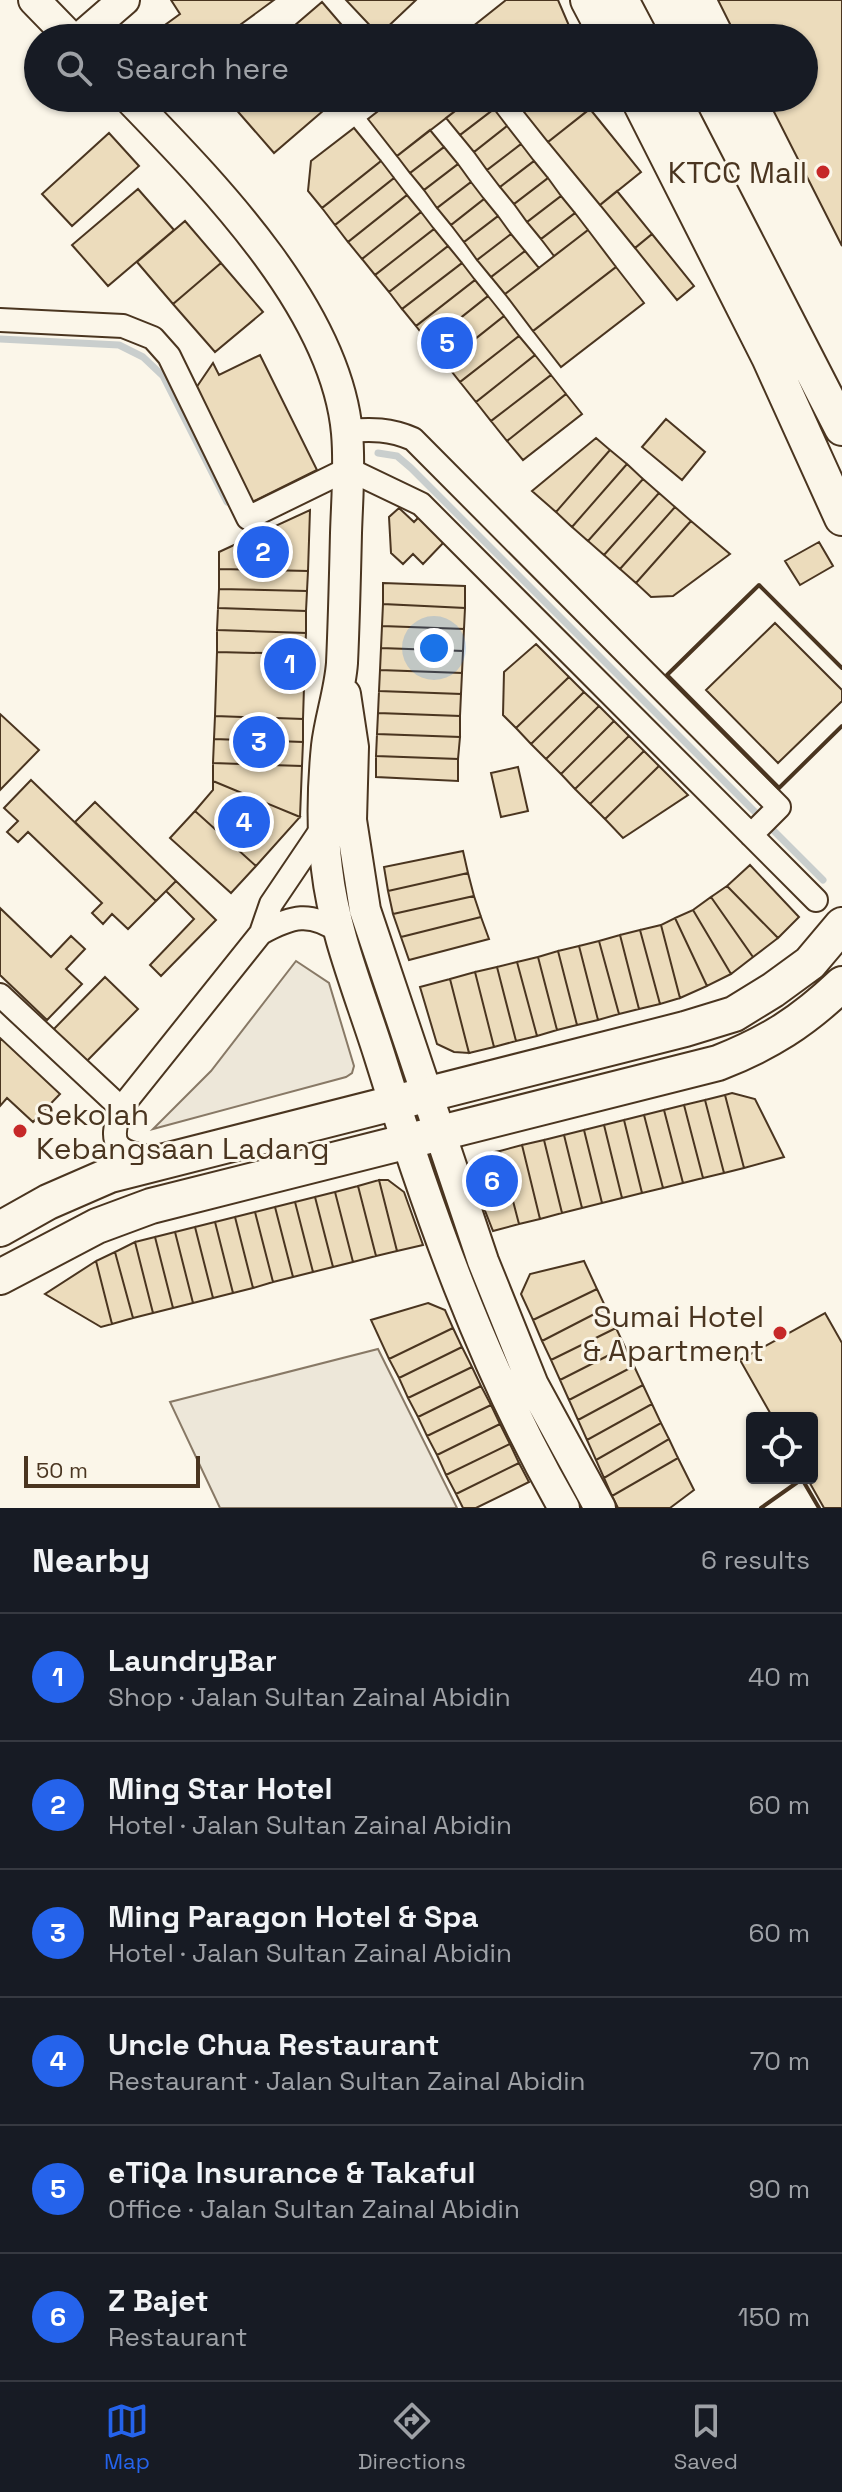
<!DOCTYPE html>
<html lang="en">
<head>
<meta charset="utf-8">
<style>
  :root { --surface:#171b24; --page:#242831; --text:#f1f3f6; --muted:#9ea1a6; --line:#363941; --accent:#2563eb }
  body { margin:0; font-family:"Space Grotesk",sans-serif; background:var(--page); color:var(--text) }
  .controls { position:absolute; right:24px; bottom:24px; display:grid; overflow:hidden; border-radius:8px; box-shadow:0 2px 6px #0004 }
  .controls button { width:72px; height:72px; display:grid; place-items:center; padding:0; border:0; border-bottom:2px solid var(--line); background:var(--surface); color:var(--text); font:40px sans-serif }
  .scale { position:absolute; left:24px; bottom:20px; width:176px; box-sizing:border-box; padding-left:8px; border:4px solid #4a3520; border-top:0; font-size:22px; line-height:28px; white-space:nowrap; color:#4a3520; -webkit-text-stroke:6px #fbf6e9; paint-order:stroke }
  .you { position:absolute; left:434px; top:648px; width:28px; height:28px; margin:-20px; border:6px solid #fff; border-radius:50%; background:#1a73e8; box-shadow:0 0 0 12px #1a73e833 }
  .badge { display:grid; place-items:center; width:52px; height:52px; border-radius:50%; background:var(--accent); color:#fff; font-size:26px; font-weight:700 }
  .pin { position:absolute; translate:-50% -50%; border:4px solid #fff; box-shadow:0 2px 8px #0006 }
  .list { margin:0; padding:0; list-style:none }
  h2 { display:flex; justify-content:space-between; align-items:center; height:104px; margin:0; padding:0 32px; font-size:34px }
  h2 small { font-size:26px; font-weight:400; color:var(--muted) }
  .list li { display:grid; grid-template-columns:52px 1fr auto; gap:24px; align-items:center; box-sizing:border-box; height:128px; padding:0 32px; border-top:2px solid var(--line) }
  .list b { display:block; font-size:30px; white-space:nowrap }
  .list p { margin:0; font-size:26px; white-space:nowrap; color:var(--muted) }
  .list em { font-size:26px; font-style:normal; color:var(--muted) }
  .icon { flex:none; width:44px; height:44px; fill:none; stroke:currentColor; stroke-width:2; stroke-linecap:round; stroke-linejoin:round }
  .map { position:relative; flex:none; width:842px; height:1508px; overflow:hidden }
  .search { position:absolute; background:var(--surface); box-shadow:0 2px 6px #0004; left:24px; right:24px; top:24px; height:88px; display:flex; align-items:center; gap:20px; box-sizing:border-box; padding:0 28px; border-radius:44px; color:var(--muted); font-size:30px }
  .sheet { height:872px; background:var(--surface) }
  nav { display:flex; justify-content:space-around; align-items:center; box-sizing:border-box; height:112px; border-top:2px solid var(--line); background:var(--surface); font-size:22px; color:var(--muted) }
  nav a { display:grid; justify-items:center; gap:4px }
  nav .on { color:var(--accent) }
  .map>svg:first-child { display:block }
  .parking { fill:#ede7d9; stroke:#887966; stroke-width:2 }
  .lines { fill:none; stroke-linecap:round; stroke-linejoin:round }
  .stream { stroke:#c9cecd; stroke-width:7 }
  .building { fill:#ecdcbc; stroke:#4a3520; stroke-width:2 }
  .street-casing { stroke:#4a3520; stroke-width:26 }
  .secondary-casing { stroke:#4a3520; stroke-width:34 }
  .primary-casing { stroke:#4a3520; stroke-width:38 }
  .street { stroke:#fbf6e9; stroke-width:22 }
  .secondary { stroke:#fbf6e9; stroke-width:30 }
  .primary { stroke:#fbf6e9; stroke-width:34 }
  .wall { stroke:#4a3520; stroke-width:4 }
  .poi-dot { fill:#c62828; stroke:#fbf6e9; stroke-width:3 }
  .labels { text-anchor:middle; dominant-baseline:central; stroke-width:6; stroke-linejoin:round; paint-order:stroke }
  .poi-label { font-size:30px; fill:#4a3520; stroke:#fbf6e9; text-anchor:end }
</style>
</head>
<body>
<div class="map">
<svg width="842" height="1508" viewBox="0 0 842 1508">
  <rect width="100%" height="100%" fill="#fbf6e9"/>
  <path class="parking" d="M296 961 329 983 354 1066 352 1073 346 1077 153 1129 211 1071Z
    M378 1349 457 1508H220L170 1402Z"/>
  <g class="lines">
    <path class="stream" d="M0 339 119 345 143 357 163 376 227 502
      M378 453 397 456 411 468 823 880"/>
  </g>
  <path class="building" d="M274 0 222 38H147L180 14 171 0Z
    M346 0H416L379 35Z
    M506 0H558L573 35 569 38H464L462 35Z
    M718 0H842V246L767 98H804V38H737Z
    M322 2 353 38H280Z
    M226 98H338L274 153Z
    M395 98H472L397 156 368 119Z
    M472 98H485L494 109 460 135 446 118Z
    M513 98H602V99L548 142Z
    M494 109 507 126 474 152 460 135Z
    M590 109 641 172 600 205 548 142Z
    M507 126 521 144 487 170 474 152Z
    M354 128 381 161 322 208 308 191 311 161Z
    M430 130 444 147 410 173 397 156Z
    M109 133 139 166 72 226 42 194Z
    M521 144 534 161 500 187 487 170Z
    M444 147 458 164 424 190 410 173Z
    M381 161 394 178 335 225 322 208Z
    M534 161 548 178 514 204 500 187Z
    M458 164 471 182 437 208 424 190Z
    M394 178 407 195 348 242 335 225Z
    M548 178 561 196 527 222 514 204Z
    M471 182 484 199 451 225 437 208Z
    M138 189 174 230 108 286 72 245Z
    M617 191 652 234 635 248 600 205Z
    M407 195 421 212 362 259 348 242Z
    M561 196 575 213 541 239 527 222Z
    M484 199 498 216 464 242 451 225Z
    M421 212 434 229 375 275 362 259Z
    M575 213 588 230 554 256 541 239Z
    M498 216 511 234 477 260 464 242Z
    M185 221 221 263 173 304 137 262Z
    M434 229 448 246 389 292 375 275Z
    M588 230 616 267 533 331 505 294Z
    M511 234 525 251 491 277 477 260Z
    M652 234 694 286 677 300 635 248Z
    M448 246 462 263 402 309 389 292Z
    M525 251 539 268 505 294 491 277Z
    M221 263 263 312 215 352 173 304Z
    M462 263 475 280 416 326 402 309Z
    M616 267 644 303 561 367 533 331Z
    M475 280 488 296 429 343 416 326Z
    M488 296 504 316 445 363 429 343Z
    M504 316 519 336 460 382 445 363Z
    M519 336 535 355 476 402 460 382Z
    M260 355 317 470 252 502 196 388 213 363 219 375Z
    M535 355 551 375 491 421 476 402Z
    M551 375 566 394 507 441 491 421Z
    M566 394 582 414 523 460 507 441Z
    M666 419 705 452 682 480 642 447Z
    M596 438 610 450 556 512 532 491Z
    M610 450 627 464 572 527 556 512Z
    M627 464 643 479 588 541 572 527Z
    M643 479 659 493 604 555 588 541Z
    M659 493 675 507 620 569 604 555Z
    M675 507 691 521 636 583 620 569Z
    M399 508 414 522 419 517 445 541 423 564 413 554 403 564 391 553 389 517Z
    M310 510 308 571 219 569V552Z
    M691 521 730 554 673 596 651 597 636 583Z
    M819 542 833 566 800 585 785 561Z
    M219 569 308 571 307 591 219 589Z
    M383 583 465 586V608L383 604Z
    M219 589 307 591 306 611 218 608Z
    M383 604 465 608 464 629 382 626Z
    M218 608 306 611V633L217 630Z
    M775 623 842 690V701L778 763 706 690Z
    M382 626 464 629 463 651 381 648Z
    M217 630 306 633 305 654 217 652Z
    M536 644 569 677 516 728 503 715 504 672Z
    M381 648 463 651 462 673 380 670Z
    M217 652 305 654 303 719 215 716Z
    M380 670 462 673 461 694 379 691Z
    M569 677 584 692 531 744 516 728Z
    M379 691 461 694 460 716 378 713Z
    M584 692 599 706 546 759 531 744Z
    M599 706 614 721 561 774 546 759Z
    M378 713 460 716V737L377 734Z
    M0 714 39 750 0 790Z
    M215 716 303 719V742L214 739Z
    M614 721 629 736 575 789 561 774Z
    M377 734 460 737 458 759 376 756Z
    M629 736 644 751 590 804 575 789Z
    M214 739 303 742 302 766 213 763Z
    M644 751 659 766 605 819 590 804Z
    M376 756 458 759V781L376 777Z
    M213 763 302 766 300 817 213 781Z
    M659 766 688 795 623 838 605 819Z
    M518 767 528 811 501 817 491 773Z
    M31 780 156 901 128 929 112 914 103 924 92 913 102 903 28 832 18 842 7 832 18 821 4 808Z
    M213 781 300 817 256 866 195 811 213 790Z
    M95 802 176 881 156 901 75 822Z
    M195 811 256 866 231 893 170 838Z
    M463 851 468 873 388 891 384 867Z
    M750 865 799 917 778 938 727 886Z
    M468 873 474 896 393 914 388 891Z
    M176 881 216 920 161 976 150 965 194 919 166 891Z
    M727 886 778 938 753 957 711 897Z
    M474 896 481 917 401 937 393 914Z
    M711 897 753 957 731 974 693 910Z
    M0 908 51 957 71 936 85 949 66 969 82 984 47 1020 0 975Z
    M693 910 731 974 707 986 675 918Z
    M481 917 489 939 409 960 401 937Z
    M675 918 707 986 680 998 661 925Z
    M661 925 680 998 660 1004 640 930Z
    M640 930 660 1004 639 1009 620 935Z
    M620 935 639 1009 619 1014 599 941Z
    M599 941 619 1014 598 1020 579 946Z
    M579 946 598 1020 577 1025 558 951Z
    M558 951 577 1025 557 1030 538 957Z
    M538 957 557 1030 537 1036 517 962Z
    M517 962 537 1036 516 1041 497 967Z
    M497 967 516 1041 494 1047 475 972Z
    M475 972 494 1047 469 1053 450 979Z
    M105 977 138 1009 81 1067 48 1035Z
    M450 979 469 1053 454 1052 437 1044 420 987Z
    M0 1038 60 1094 33 1122 7 1098 0 1106Z
    M732 1093 755 1099 784 1157 744 1168 725 1095Z
    M725 1095 744 1168 724 1173 705 1100Z
    M705 1100 724 1173 703 1178 684 1105Z
    M684 1105 703 1178 683 1183 664 1110Z
    M664 1110 683 1183 663 1188 644 1115Z
    M644 1115 663 1188 642 1193 624 1120Z
    M624 1120 642 1193 622 1198 604 1125Z
    M604 1125 622 1198 602 1203 584 1130Z
    M584 1130 602 1203 582 1208 564 1135Z
    M564 1135 582 1208 562 1213 544 1140Z
    M544 1140 562 1213 540 1219 522 1145Z
    M522 1145 540 1219 519 1224 500 1151Z
    M500 1151 519 1224 493 1231 471 1175 484 1154Z
    M379 1180 397 1251 376 1256 358 1186Z
    M379 1180H388L404 1192 423 1245 397 1251Z
    M358 1186 376 1256 353 1262 335 1192Z
    M335 1192 353 1262 333 1267 315 1197Z
    M315 1197 333 1267 313 1272 295 1202Z
    M295 1202 313 1272 293 1277 275 1207Z
    M275 1207 293 1277 273 1282 255 1212Z
    M255 1212 273 1282 253 1288 235 1217Z
    M235 1217 253 1288 233 1293 215 1222Z
    M215 1222 233 1293 213 1298 195 1227Z
    M195 1227 213 1298 193 1303 175 1232Z
    M175 1232 193 1303 173 1308 155 1237Z
    M155 1237 173 1308 153 1313 135 1242Z
    M135 1242 153 1313 133 1318 115 1252Z
    M115 1252 133 1318 112 1324 96 1261Z
    M96 1261 112 1324 101 1327 45 1294Z
    M584 1261 597 1289 533 1320 521 1294 530 1274Z
    M597 1289 606 1308 542 1341 533 1320Z
    M428 1303 445 1310 453 1328 389 1359 371 1320Z
    M606 1308 616 1328 551 1360 542 1341Z
    M825 1313 842 1343V1508H824L807 1478H812V1418H773L740 1360Z
    M453 1328 462 1347 399 1378 389 1359Z
    M616 1328 625 1347 560 1380 551 1360Z
    M462 1347 472 1367 408 1398 399 1378Z
    M625 1347 634 1366 569 1400 560 1380Z
    M634 1366 643 1385 578 1420 569 1400Z
    M472 1367 481 1386 418 1417 408 1398Z
    M643 1385 652 1404 587 1440 578 1420Z
    M481 1386 491 1405 427 1436 418 1417Z
    M652 1404 661 1423 596 1460 587 1440Z
    M491 1405 500 1424 437 1455 427 1436Z
    M661 1423 669 1439 604 1478 596 1460Z
    M500 1424 510 1444 446 1475 437 1455Z
    M669 1439 678 1458 612 1496 604 1478Z
    M510 1444 519 1463 456 1494 446 1475Z
    M678 1458 694 1490 670 1508H618L612 1496Z
    M519 1463 529 1482 476 1508H463L456 1494Z"/>
  <g class="lines">
    <defs>
      <path id="street" d="M0 320 123 326 153 338 169 356 248 518 348 469 421 504 816 900
        M347 431C372 429 390 429 413 439L779 807 751 835
        M261 933C292 916 310 911 340 932
        M0 995 121 1108
        M155 1158C117 1152 107 1147 121 1108L261 933 271 904 325 824"/>
      <path id="secondary" d="M34 0 71 38
        M80 38 124 0
        M129 98C212 184 336 309 347 433 350 466 347 500 346 533 345 576 344 620 342 663 340 691 330 719 327 746 323 786 322 830 327 869 334 932 360 994 379 1054 428 1211 482 1365 564 1508
        M345 694 353 747 351 820 365 910 483 1261 533 1385 600 1508"/>
      <path id="primary" d="M588 0 608 38
        M621 0 641 38
        M638 98 769 357 842 518
        M672 98 842 428
        M0 1229 48 1202 110 1175 685 1029 734 1014 773 990 810 963 842 925
        M0 1277 97 1226 151 1206 718 1063C769 1043 802 1022 842 984"/>
    </defs>
    <use href="#street" class="street-casing"/>
    <use href="#secondary" class="secondary-casing"/>
    <use href="#primary" class="primary-casing"/>
    <use href="#street" class="street"/>
    <use href="#secondary" class="secondary"/>
    <use href="#primary" class="primary"/>
    <path class="wall" d="M842 668 759 585 667 675 779 788 842 726
      M761 1508 802 1479 819 1508"/>
  </g>
  <g class="poi-dot">
    <circle cx="823" cy="172" r="8"/>
    <circle cx="20" cy="1131" r="8"/>
    <circle cx="780" cy="1333" r="8"/>
  </g>
  <g class="labels">
    <g class="poi-label">
      <text x="807" y="172">KTCC Mall</text>
      <text x="36" y="1114" text-anchor="start">Sekolah<tspan x="36" dy="34">Kebangsaan Ladang</tspan></text>
      <text x="764" y="1316">Sumai Hotel<tspan x="764" dy="34">&amp; Apartment</tspan></text>
    </g>
  </g>
</svg>
<div class="controls">
<button><svg class="icon" aria-label="locate" viewBox="0 0 24 24"><circle cx="12" cy="12" r="6"/><path d="M12 2v4M12 18v4M2 12h4M18 12h4"/></svg></button>
</div>
<div class="scale">50 m</div>
<div class="you"></div>
<div class="pin badge" style="left:290px;top:664px">1</div>
<div class="pin badge" style="left:263px;top:552px">2</div>
<div class="pin badge" style="left:259px;top:742px">3</div>
<div class="pin badge" style="left:244px;top:822px">4</div>
<div class="pin badge" style="left:447px;top:343px">5</div>
<div class="pin badge" style="left:492px;top:1181px">6</div>
<div class="search"><svg class="icon" aria-label="search" viewBox="0 0 24 24"><circle cx="10" cy="10" r="6"/><path d="M15 15l6 6"/></svg>Search here</div>
</div>
<section class="sheet">
<h2>Nearby<small>6 results</small></h2>
<ul class="list">
<li><span class="badge">1</span><div><b>LaundryBar</b><p>Shop · Jalan Sultan Zainal Abidin</p></div><em>40 m</em></li>
<li><span class="badge">2</span><div><b>Ming Star Hotel</b><p>Hotel · Jalan Sultan Zainal Abidin</p></div><em>60 m</em></li>
<li><span class="badge">3</span><div><b>Ming Paragon Hotel &amp; Spa</b><p>Hotel · Jalan Sultan Zainal Abidin</p></div><em>60 m</em></li>
<li><span class="badge">4</span><div><b>Uncle Chua Restaurant</b><p>Restaurant · Jalan Sultan Zainal Abidin</p></div><em>70 m</em></li>
<li><span class="badge">5</span><div><b>eTiQa Insurance &amp; Takaful</b><p>Office · Jalan Sultan Zainal Abidin</p></div><em>90 m</em></li>
<li><span class="badge">6</span><div><b>Z Bajet</b><p>Restaurant</p></div><em>150 m</em></li>
</ul>
</section>
<nav>
<a class="on"><svg class="icon" aria-label="map" viewBox="0 0 24 24"><path d="M3 6l6-2 6 2 6-2v14l-6 2-6-2-6 2zM9 4v14M15 6v14"/></svg>Map</a>
<a><svg class="icon" aria-label="directions" viewBox="0 0 24 24"><path d="M12 3l9 9-9 9-9-9zM9 14v-3h6M13 9l2 2-2 2"/></svg>Directions</a>
<a><svg class="icon" aria-label="saved" viewBox="0 0 24 24"><path d="M7 4h10v16l-5-4-5 4z"/></svg>Saved</a>
</nav>
</body>
</html>
